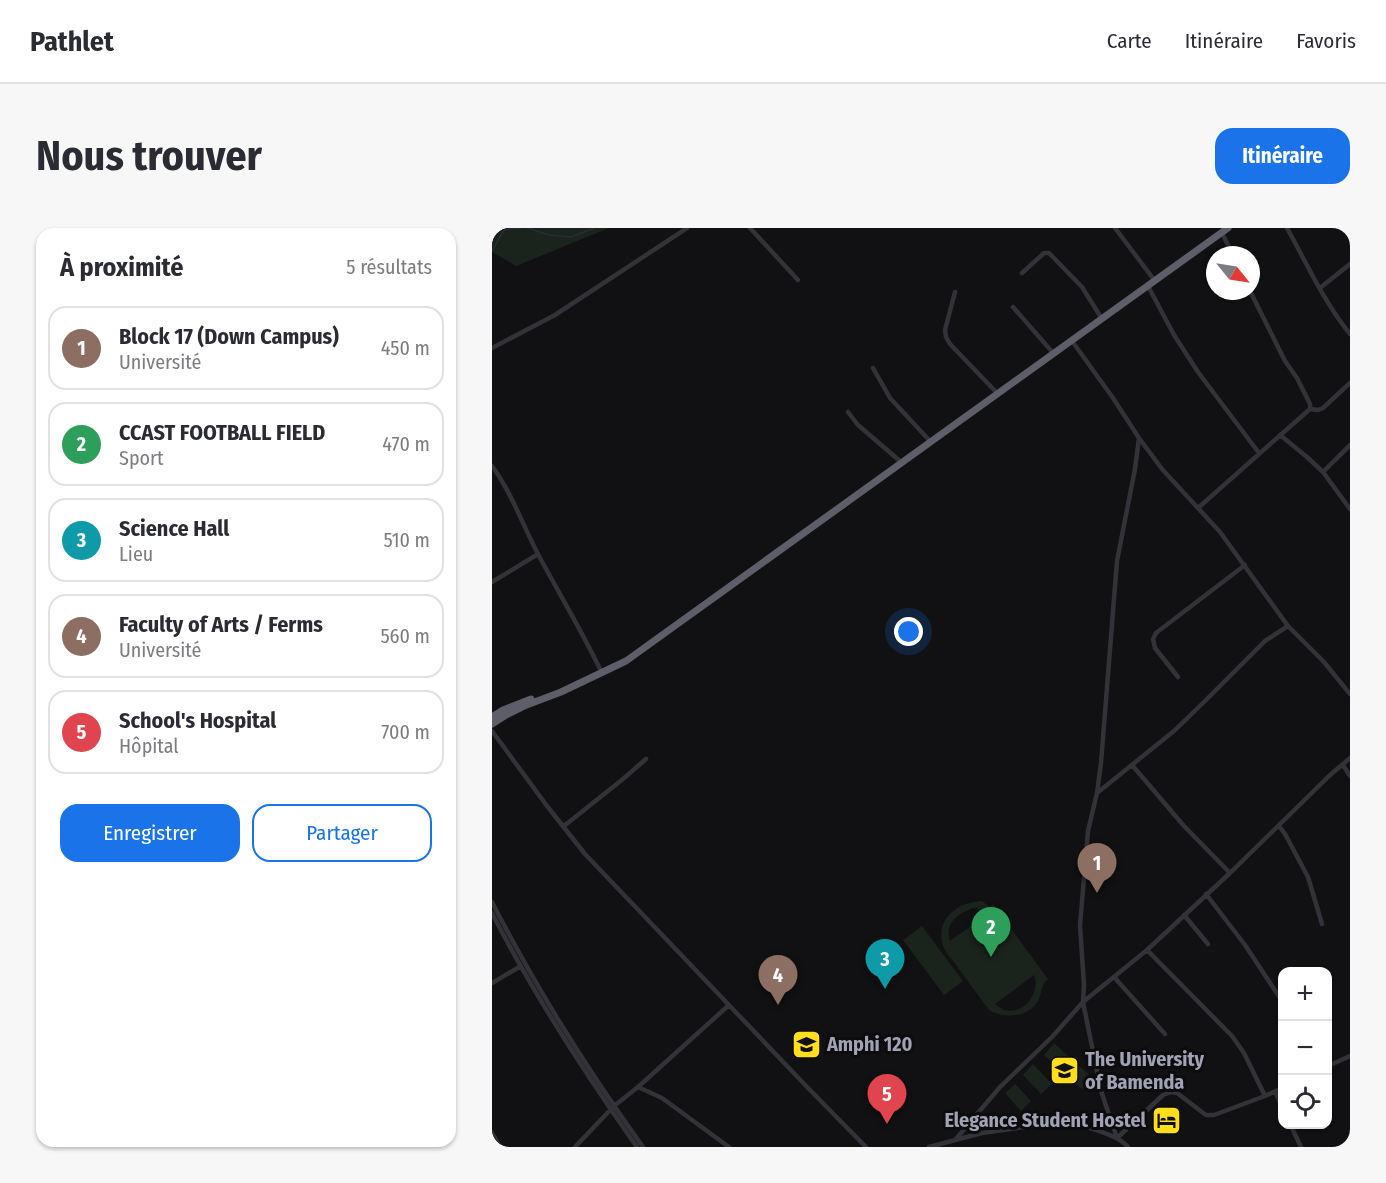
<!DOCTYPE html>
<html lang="fr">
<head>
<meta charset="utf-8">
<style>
  :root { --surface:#fff; --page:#f7f7f7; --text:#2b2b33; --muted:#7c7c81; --line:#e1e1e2; --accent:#1a73e8 }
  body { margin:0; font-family:"Fira Sans Condensed",sans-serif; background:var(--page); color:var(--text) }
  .controls { position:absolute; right:18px; bottom:18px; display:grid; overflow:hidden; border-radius:12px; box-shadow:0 2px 4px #0004 }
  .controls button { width:54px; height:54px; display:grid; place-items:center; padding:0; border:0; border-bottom:2px solid var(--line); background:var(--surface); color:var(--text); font:30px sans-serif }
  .compass { position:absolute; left:714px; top:18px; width:54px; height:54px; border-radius:50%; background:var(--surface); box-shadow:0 2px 4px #0004; rotate:120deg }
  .you { position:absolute; left:417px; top:404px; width:21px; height:21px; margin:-15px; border:4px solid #fff; border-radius:50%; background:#1a73e8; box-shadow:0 0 0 9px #1a73e833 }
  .badge { display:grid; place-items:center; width:39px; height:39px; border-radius:50%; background:var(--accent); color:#fff; font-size:20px; font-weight:700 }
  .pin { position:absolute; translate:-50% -50px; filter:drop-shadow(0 2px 3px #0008) }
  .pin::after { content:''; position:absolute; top:32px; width:21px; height:18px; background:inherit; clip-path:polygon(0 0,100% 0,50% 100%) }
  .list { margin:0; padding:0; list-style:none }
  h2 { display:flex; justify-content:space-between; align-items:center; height:78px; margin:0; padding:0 24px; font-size:26px }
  h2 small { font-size:20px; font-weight:400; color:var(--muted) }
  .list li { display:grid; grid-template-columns:39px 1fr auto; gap:18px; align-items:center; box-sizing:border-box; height:84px; margin:0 12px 12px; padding:0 12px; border:2px solid var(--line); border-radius:18px }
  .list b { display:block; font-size:22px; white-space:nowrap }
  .list p { margin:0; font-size:20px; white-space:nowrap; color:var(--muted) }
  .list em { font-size:20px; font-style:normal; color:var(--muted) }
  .actions { display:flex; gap:12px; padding:18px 24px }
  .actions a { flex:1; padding:14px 0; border:2px solid var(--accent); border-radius:18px; text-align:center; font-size:21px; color:var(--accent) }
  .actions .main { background:var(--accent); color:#fff }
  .icon { flex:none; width:33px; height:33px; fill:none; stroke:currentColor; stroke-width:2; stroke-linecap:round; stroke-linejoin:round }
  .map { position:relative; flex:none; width:858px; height:919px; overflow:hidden; border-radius:18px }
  header { display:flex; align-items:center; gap:36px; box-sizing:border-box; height:84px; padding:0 30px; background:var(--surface); border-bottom:2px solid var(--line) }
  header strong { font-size:28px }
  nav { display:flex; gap:33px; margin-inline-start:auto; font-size:21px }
  .intro { display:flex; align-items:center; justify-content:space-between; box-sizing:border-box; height:144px; padding:0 36px }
  h1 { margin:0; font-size:42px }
  .button { padding:15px 27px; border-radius:18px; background:var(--accent); color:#fff; font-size:21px; font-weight:700 }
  main { display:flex; gap:36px; padding:0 36px }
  aside { flex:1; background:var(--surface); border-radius:18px; box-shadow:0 2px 4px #0004 }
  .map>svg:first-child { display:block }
  .green { fill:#1b231d; fill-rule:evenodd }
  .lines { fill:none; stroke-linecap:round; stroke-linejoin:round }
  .stream { stroke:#262d37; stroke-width:1.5 }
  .minor { stroke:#323238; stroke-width:4.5 }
  .highway { stroke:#5d5e6a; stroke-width:7 }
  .labels { text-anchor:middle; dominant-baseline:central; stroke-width:6; stroke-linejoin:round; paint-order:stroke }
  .poi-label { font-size:20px; font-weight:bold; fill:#a1a3b5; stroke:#0c0c0e; text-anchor:start }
</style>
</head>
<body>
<header>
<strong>Pathlet</strong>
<nav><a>Carte</a><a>Itinéraire</a><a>Favoris</a></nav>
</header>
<div class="intro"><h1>Nous trouver</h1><a class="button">Itinéraire</a></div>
<main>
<aside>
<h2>À proximité<small>5 résultats</small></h2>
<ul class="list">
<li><span class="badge" style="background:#8d6e63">1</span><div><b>Block 17 (Down Campus)</b><p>Université</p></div><em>450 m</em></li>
<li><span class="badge" style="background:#2e9e5b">2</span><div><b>CCAST FOOTBALL FIELD</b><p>Sport</p></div><em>470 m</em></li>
<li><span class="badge" style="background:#0f9aa8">3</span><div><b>Science Hall</b><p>Lieu</p></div><em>510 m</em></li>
<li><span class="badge" style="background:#8d6e63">4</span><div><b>Faculty of Arts / Ferms</b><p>Université</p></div><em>560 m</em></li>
<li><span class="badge" style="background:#e0444e">5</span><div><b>School's Hospital</b><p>Hôpital</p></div><em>700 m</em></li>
</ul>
<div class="actions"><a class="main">Enregistrer</a><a>Partager</a></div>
</aside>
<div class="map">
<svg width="858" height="919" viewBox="0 0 858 919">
  <rect width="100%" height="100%" fill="#111113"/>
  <path class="green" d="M0 0H117L24 38 0 24Z
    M490 673 498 679 501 676 556 751C549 756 550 765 546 773 536 790 513 791 497 782 486 767 475 752 464 737 460 731 453 725 451 718 443 690 466 674 490 673ZM481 680 489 681 497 685 458 713C452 695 467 685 481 680ZM542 747C549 765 532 787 512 782 511 781 504 777 503 776Z
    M430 698 471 753 452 767 411 712Z
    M562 815 580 832 570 843 552 827Z
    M582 834 601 850 590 861 572 845Z
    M541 836 560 856 549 866 531 847Z
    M523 856 539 873 529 883 513 865Z"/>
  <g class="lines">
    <path class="stream" d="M36 0 57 7 79 9 102 0
      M0 23 12 2 29 0"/>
    <path class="minor" d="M258 0 306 52
      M623 0 663 53
      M795 0C815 36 832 74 858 106
      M730 5 741 27
      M530 45 552 25H557L590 59 610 91
      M656 58 682 107 706 144 767 225
      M828 60 858 36
      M758 63 793 133 805 150 818 176V181
      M463 64 453 102 454 109 458 116 506 166
      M521 79 562 126
      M580 113 621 170 647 210 670 241 728 304 796 398 832 434 858 466
      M0 120 63 87 195 0
      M381 140 398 170 438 213
      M818 181 826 182 831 180 858 155
      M356 184 366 197 409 234
      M788 207 815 229 831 244 858 281
      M0 238C20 265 31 298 47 328 68 367 91 405 110 445
      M831 244 858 217
      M706 280 818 181
      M0 354 46 326
      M686 449 663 420 661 411 664 405 753 337
      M0 503 55 578 93 626 317 861 374 919
      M640 537 692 598 738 645
      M851 537 858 548
      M605 565 682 503 713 473 773 413 796 398
      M72 598 131 551 154 531
      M787 598 793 606 816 649 830 696
      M714 666 753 717 790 773
      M0 674C44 760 95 841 151 919
      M0 685C42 767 92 844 145 919
      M692 687 716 716
      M655 722 740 808 752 825 773 868
      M622 749 673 806
      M0 755 29 738
      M836 838 858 828
      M146 859 170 870 237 919
      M783 863 790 880
      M798 896 809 919
      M0 905 8 919
      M625 910 609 863 591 774 592 757 588 697 596 603 605 565 609 535 625 333 643 241 647 210
      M625 910 671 867 679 864 685 865 714 887H722L773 868 790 860
      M464 911 508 859 560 809 591 774 655 722 738 645 837 548 858 530
      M83 919 122 878 146 859 237 777
      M437 919 490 905 570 894C586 896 626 906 636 919"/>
    <path class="highway" d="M0 489 11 482 39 471
      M0 496 14 487 32 478 69 464 134 433 736 0"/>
  </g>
  <defs>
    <symbol id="university-square" viewBox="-11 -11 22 22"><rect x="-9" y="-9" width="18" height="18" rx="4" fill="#ffde1d" stroke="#0c0c0e"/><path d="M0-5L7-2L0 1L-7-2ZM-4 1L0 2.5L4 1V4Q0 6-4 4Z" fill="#111"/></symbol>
    <symbol id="hotel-square" viewBox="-11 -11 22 22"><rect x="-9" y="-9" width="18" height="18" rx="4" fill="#ffde1d" stroke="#0c0c0e"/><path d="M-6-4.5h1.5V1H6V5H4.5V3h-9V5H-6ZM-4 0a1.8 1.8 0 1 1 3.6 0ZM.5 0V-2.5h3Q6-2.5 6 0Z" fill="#111"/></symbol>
  </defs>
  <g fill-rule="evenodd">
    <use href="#university-square" x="298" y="800" width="33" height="33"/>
    <use href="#university-square" x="556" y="826" width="33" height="33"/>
    <use href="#hotel-square" x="658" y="876" width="33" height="33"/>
  </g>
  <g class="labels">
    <g class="poi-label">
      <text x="335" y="816">Amphi 120</text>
      <text x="593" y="831">The University<tspan x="593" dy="23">of Bamenda</tspan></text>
      <text x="654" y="892" text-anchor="end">Elegance Student Hostel</text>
    </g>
  </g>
</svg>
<div class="controls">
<button>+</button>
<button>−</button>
<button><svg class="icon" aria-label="locate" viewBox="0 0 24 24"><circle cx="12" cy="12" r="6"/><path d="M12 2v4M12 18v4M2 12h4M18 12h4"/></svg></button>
</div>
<svg class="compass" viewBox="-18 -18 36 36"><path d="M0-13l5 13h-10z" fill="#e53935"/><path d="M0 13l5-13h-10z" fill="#7c7c81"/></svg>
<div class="you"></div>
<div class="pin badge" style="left:605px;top:665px;background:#8d6e63">1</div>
<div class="pin badge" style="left:499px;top:729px;background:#2e9e5b">2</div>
<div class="pin badge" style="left:393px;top:761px;background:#0f9aa8">3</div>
<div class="pin badge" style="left:286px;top:777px;background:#8d6e63">4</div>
<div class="pin badge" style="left:395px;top:896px;background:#e0444e">5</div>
</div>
</main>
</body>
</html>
